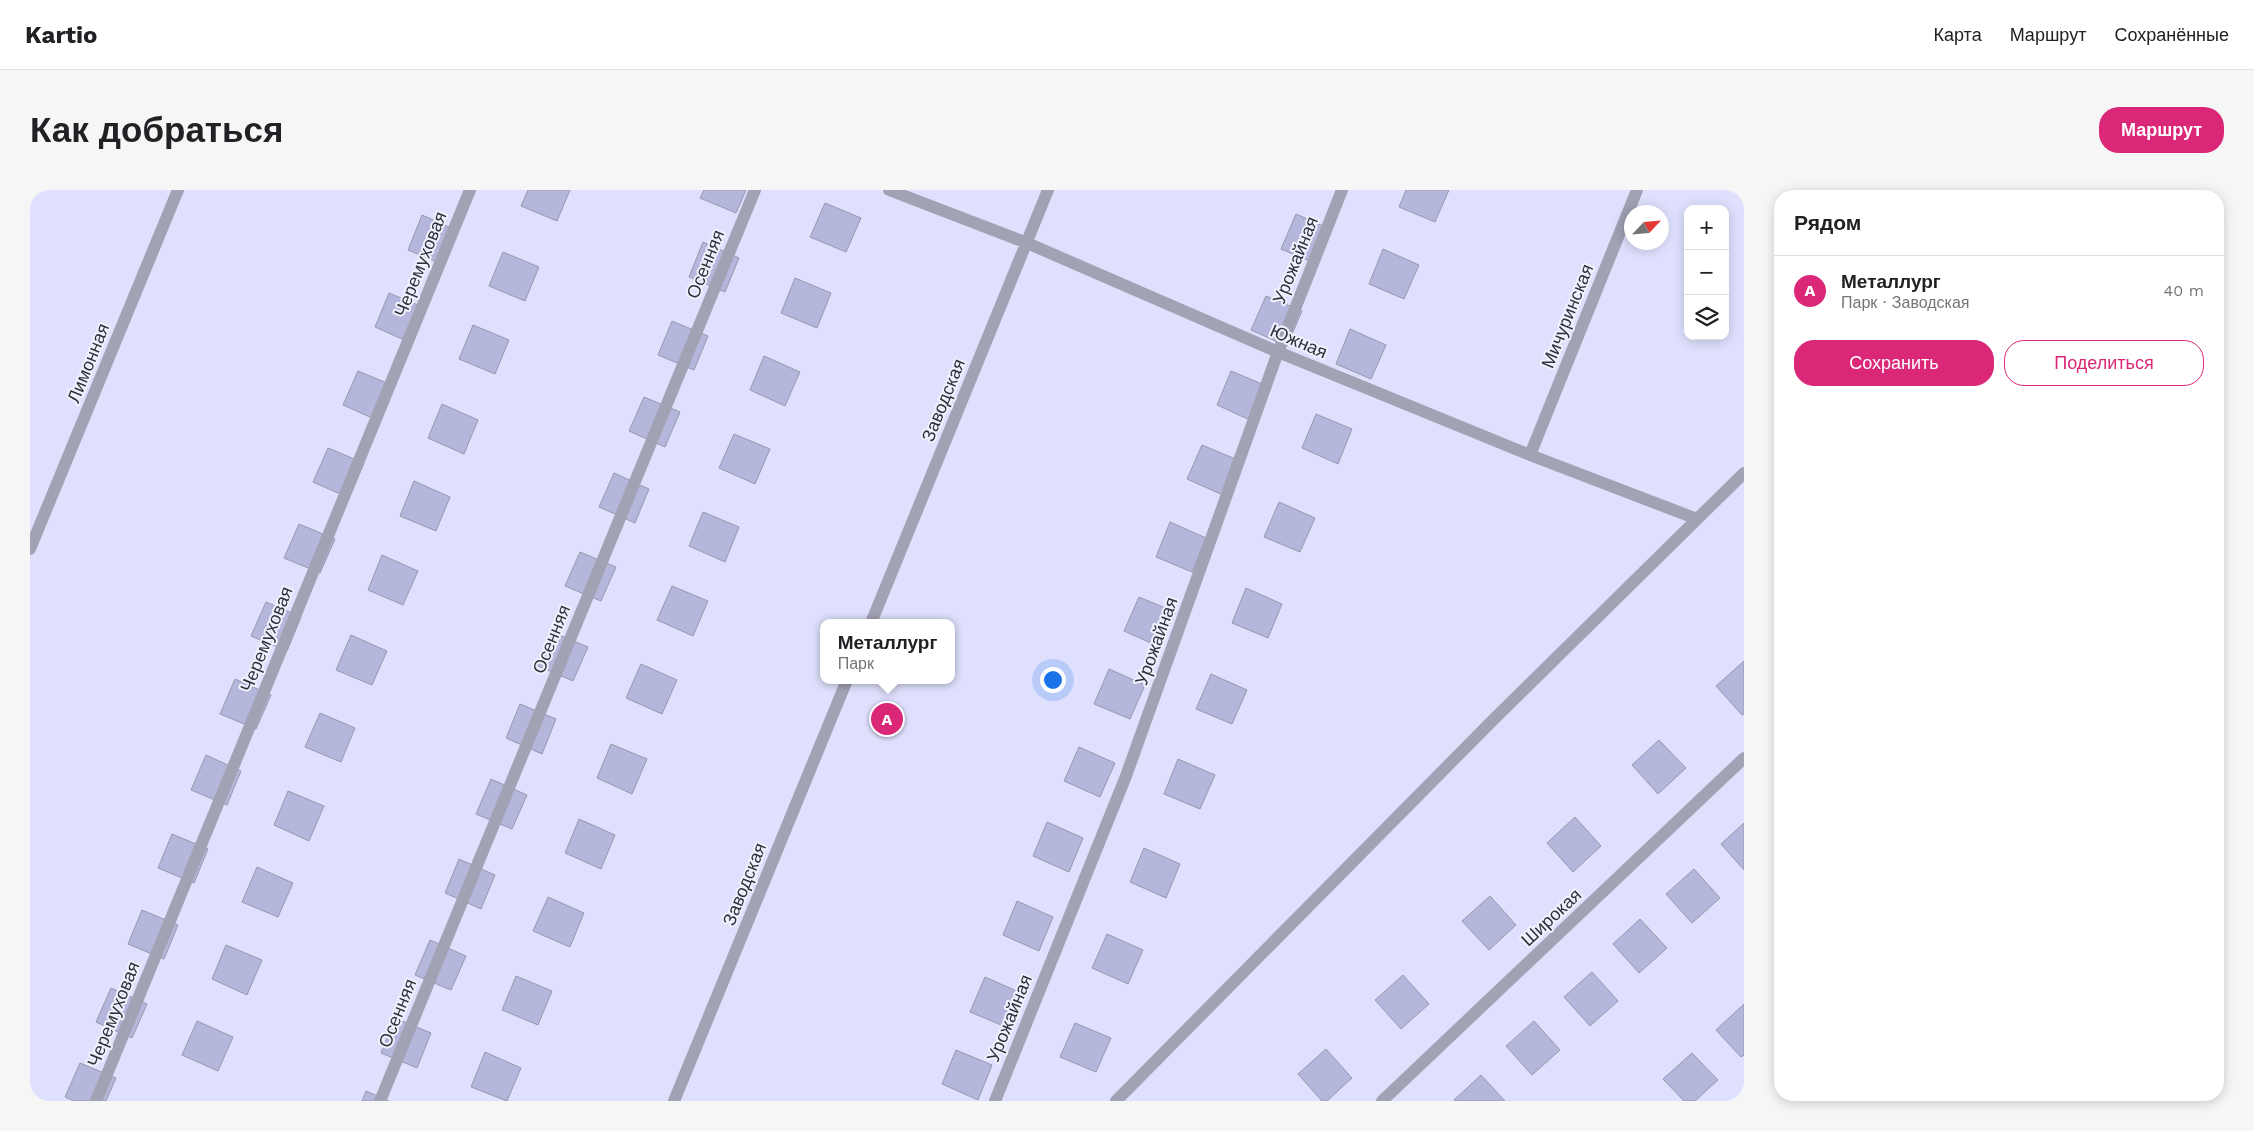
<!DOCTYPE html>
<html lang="ru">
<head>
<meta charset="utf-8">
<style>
  :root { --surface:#fff; --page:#f6f6f6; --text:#202124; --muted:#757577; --line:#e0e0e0; --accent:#db2777 }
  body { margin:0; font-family:"Work Sans",sans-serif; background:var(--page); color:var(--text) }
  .controls { position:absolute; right:15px; top:15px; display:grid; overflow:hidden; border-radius:10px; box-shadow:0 2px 12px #0003 }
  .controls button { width:45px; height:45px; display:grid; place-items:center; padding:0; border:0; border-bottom:1px solid var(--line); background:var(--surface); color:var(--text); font:25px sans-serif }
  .compass { position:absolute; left:1594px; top:15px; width:45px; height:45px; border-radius:50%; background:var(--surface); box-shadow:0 2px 12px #0003; rotate:64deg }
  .you { position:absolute; left:1022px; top:489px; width:18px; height:18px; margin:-12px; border:4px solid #fff; border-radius:50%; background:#1a73e8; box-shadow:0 0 0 8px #1a73e833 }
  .badge { display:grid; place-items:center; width:32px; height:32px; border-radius:50%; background:var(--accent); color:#fff; font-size:16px; font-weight:700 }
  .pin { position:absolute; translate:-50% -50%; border:2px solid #fff; box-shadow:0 1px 5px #0006 }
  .popup { position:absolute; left:790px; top:429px; width:135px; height:65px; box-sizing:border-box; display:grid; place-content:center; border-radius:10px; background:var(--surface); filter:drop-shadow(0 1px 4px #0005); font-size:16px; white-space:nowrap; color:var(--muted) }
  .popup b { font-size:19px; color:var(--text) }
  .popup::after { content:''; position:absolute; left:50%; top:100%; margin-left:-10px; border:10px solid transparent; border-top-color:var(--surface) }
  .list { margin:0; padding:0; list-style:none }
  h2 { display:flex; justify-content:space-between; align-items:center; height:65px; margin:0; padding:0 20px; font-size:21px }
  h2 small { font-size:16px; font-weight:400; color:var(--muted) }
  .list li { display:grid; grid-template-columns:32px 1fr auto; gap:15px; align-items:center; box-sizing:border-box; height:70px; padding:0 20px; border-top:1px solid var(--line) }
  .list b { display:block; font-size:19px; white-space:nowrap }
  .list p { margin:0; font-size:16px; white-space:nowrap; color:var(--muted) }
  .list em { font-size:16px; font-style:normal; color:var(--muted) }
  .actions { display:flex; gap:10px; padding:15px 20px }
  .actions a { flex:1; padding:11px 0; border:1px solid var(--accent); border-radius:20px; text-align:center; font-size:18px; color:var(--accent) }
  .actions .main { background:var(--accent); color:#fff }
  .icon { flex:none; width:28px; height:28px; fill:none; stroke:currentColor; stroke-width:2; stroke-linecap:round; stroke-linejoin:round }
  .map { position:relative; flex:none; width:1714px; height:911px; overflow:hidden; border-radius:20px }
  header { display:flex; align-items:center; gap:30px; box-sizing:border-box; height:70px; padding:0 25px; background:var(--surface); border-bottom:1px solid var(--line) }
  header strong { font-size:24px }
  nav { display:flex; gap:28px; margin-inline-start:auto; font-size:18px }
  .intro { display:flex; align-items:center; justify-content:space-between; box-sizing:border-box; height:120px; padding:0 30px }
  h1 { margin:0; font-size:35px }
  .button { padding:12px 22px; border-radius:20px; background:var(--accent); color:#fff; font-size:18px; font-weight:700 }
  main { display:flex; gap:30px; padding:0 30px }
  aside { flex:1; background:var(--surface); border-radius:20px; box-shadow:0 2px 12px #0003 }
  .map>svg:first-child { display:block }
  .green { fill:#dfe0fd; fill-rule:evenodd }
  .building { fill:#b5b6dc; stroke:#9798ad }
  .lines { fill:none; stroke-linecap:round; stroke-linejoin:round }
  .minor { stroke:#a1a2b3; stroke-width:12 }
  .labels { text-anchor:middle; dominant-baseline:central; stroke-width:4; stroke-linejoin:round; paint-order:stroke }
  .street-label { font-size:18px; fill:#303039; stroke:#f0f1fe }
</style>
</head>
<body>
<header>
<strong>Kartio</strong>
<nav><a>Карта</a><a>Маршрут</a><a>Сохранённые</a></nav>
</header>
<div class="intro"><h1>Как добраться</h1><a class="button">Маршрут</a></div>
<main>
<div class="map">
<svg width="1714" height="911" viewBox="0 0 1714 911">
  <rect width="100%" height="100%" fill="#f0f1fe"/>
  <path class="green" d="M0 0H1714V911H0ZM1658 19H1695V146H1658ZM1602 22H1632V52H1602ZM793 433H921V490H793Z"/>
  <path class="building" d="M498 0H540L527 31 491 16Z
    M674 0H716L706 23 670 8Z
    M1376 0H1419L1405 32 1369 17Z
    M795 13 831 28 816 62 780 47Z
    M1266 24 1302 40 1287 74 1251 59Z
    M392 25 428 41 414 75 378 60Z
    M673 52 709 68 695 102 659 87Z
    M1353 59 1389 75 1374 109 1339 94Z
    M473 62 509 77 495 111 459 96Z
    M765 88 801 103 787 138 751 123Z
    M359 103 395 118 381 153 345 137Z
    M1236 106 1272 121 1257 156 1221 140Z
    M642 131 678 146 664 180 628 165Z
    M443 135 479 150 465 184 429 169Z
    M1320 139 1356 155 1341 189 1306 174Z
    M734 166 770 182 755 216 720 200Z
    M328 181 364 196 349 231 313 215Z
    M1201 181 1237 196 1222 231 1187 215Z
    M614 207 650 222 635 257 599 241Z
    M412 214 448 230 434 264 398 248Z
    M1286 224 1322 239 1308 274 1272 258Z
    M704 244 740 259 725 294 689 278Z
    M1172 255 1208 270 1193 305 1157 289Z
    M298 258 334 273 319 308 283 292Z
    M584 283 619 299 605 333 569 317Z
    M384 291 420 307 406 341 370 326Z
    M1249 312 1285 328 1270 362 1234 347Z
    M673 322 709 337 695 372 659 356Z
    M1140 332 1176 348 1162 382 1126 367Z
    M269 334 305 349 290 383 254 368Z
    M550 362 586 377 571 411 535 396Z
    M352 365 388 381 373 415 338 400Z
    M642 396 678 411 663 446 627 430Z
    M1216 398 1252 414 1238 448 1202 433Z
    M1109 407 1145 422 1130 457 1094 441Z
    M236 412 271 427 257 461 221 446Z
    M522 442 558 457 543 491 508 476Z
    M321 445 357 461 342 495 306 480Z
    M1714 471V524L1712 525 1686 496Z
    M611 474 647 490 632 524 596 508Z
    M1079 479 1115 495 1100 529 1064 514Z
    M1181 484 1217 500 1202 534 1166 519Z
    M205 489 241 505 226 539 190 524Z
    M490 514 526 529 512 564 476 548Z
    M290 523 325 538 311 572 275 557Z
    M1629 550 1656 578 1628 604 1602 575Z
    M581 554 617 569 602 604 567 588Z
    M1049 557 1085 573 1070 607 1034 591Z
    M176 565 211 581 197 615 161 600Z
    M1148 569 1185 585 1170 619 1134 604Z
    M461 589 497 605 482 639 446 624Z
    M258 601 294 616 279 651 244 635Z
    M1545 627 1571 656 1543 682 1517 653Z
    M549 629 585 645 571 679 535 663Z
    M1017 632 1053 648 1039 682 1003 666Z
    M1714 633V680L1691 654Z
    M142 644 178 659 164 693 128 678Z
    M1114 658 1150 674 1136 708 1100 692Z
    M429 669 465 685 451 719 415 703Z
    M227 677 263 693 248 727 212 712Z
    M1664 679 1690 708 1662 733 1636 704Z
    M1460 706 1486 735 1459 760 1432 731Z
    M518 707 554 723 540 757 503 741Z
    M987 711 1023 727 1009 761 973 745Z
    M112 720 148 735 134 769 98 754Z
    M1610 729 1637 758 1609 783 1583 754Z
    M1077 744 1113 760 1098 794 1062 778Z
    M400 750 436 766 421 800 385 785Z
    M196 755 232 770 217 805 182 789Z
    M1562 782 1588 811 1560 836 1534 807Z
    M1373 785 1399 814 1371 839 1345 810Z
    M486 786 522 801 508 835 472 820Z
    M955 787 991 803 976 837 940 822Z
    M81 798 117 814 102 848 66 832Z
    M1714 814V865L1711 867 1686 840Z
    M365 828 401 843 387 878 351 863Z
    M167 831 203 847 188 881 152 865Z
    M1504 831 1530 860 1502 885 1476 856Z
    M1045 833 1081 848 1066 882 1030 867Z
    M1296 859 1322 888 1297 911H1292L1268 884Z
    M926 860 962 875 948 910 912 894Z
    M455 862 491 878 477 911 441 897Z
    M1662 863 1688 890 1665 911H1654L1633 889Z
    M50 873 86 888 76 911H44L35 907Z
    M1451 885 1475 911H1425L1424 910Z
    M336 901 359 911H332Z"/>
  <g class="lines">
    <path class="minor" d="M859 0 997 53 1248 162 1500 265 1667 329
      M1500 265 1607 0
      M0 359 148 0
      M841 433 1018 0
      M66 911 440 0
      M350 911 725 0
      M644 911 817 490
      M965 911 1096 586 1248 162 1312 0
      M1086 911 1462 531 1714 283
      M1352 911 1714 568"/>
  </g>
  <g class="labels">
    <g class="street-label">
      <text transform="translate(1265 70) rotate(-68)">Урожайная</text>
      <text transform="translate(390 74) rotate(-68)">Черемуховая</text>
      <text transform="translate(675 74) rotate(-68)">Осенняя</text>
      <text transform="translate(1537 126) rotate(-68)">Мичуринская</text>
      <text transform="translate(1269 151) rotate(23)">Южная</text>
      <text transform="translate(58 173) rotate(-68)">Лимонная</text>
      <text transform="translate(913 210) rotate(-68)">Заводская</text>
      <text transform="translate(236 449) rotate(-68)">Черемуховая</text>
      <text transform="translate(521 449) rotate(-68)">Осенняя</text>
      <text transform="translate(1126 451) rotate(-70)">Урожайная</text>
      <text transform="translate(714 694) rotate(-68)">Заводская</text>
      <text transform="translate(1521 727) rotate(-43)">Широкая</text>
      <text transform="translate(367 823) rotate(-68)">Осенняя</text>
      <text transform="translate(83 824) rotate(-68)">Черемуховая</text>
      <text transform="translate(979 828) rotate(-68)">Урожайная</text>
    </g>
  </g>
</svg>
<div class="controls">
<button>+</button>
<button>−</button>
<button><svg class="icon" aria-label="layers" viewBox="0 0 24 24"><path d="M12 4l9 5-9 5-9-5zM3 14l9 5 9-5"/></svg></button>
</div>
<svg class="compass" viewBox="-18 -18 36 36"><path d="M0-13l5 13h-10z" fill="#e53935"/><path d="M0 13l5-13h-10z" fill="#757577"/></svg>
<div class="you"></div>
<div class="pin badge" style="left:857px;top:529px">A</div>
<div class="popup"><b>Металлург</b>Парк</div>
</div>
<aside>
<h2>Рядом<small></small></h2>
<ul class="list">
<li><span class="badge">A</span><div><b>Металлург</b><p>Парк · Заводская</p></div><em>40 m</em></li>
</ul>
<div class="actions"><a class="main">Сохранить</a><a>Поделиться</a></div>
</aside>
</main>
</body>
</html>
